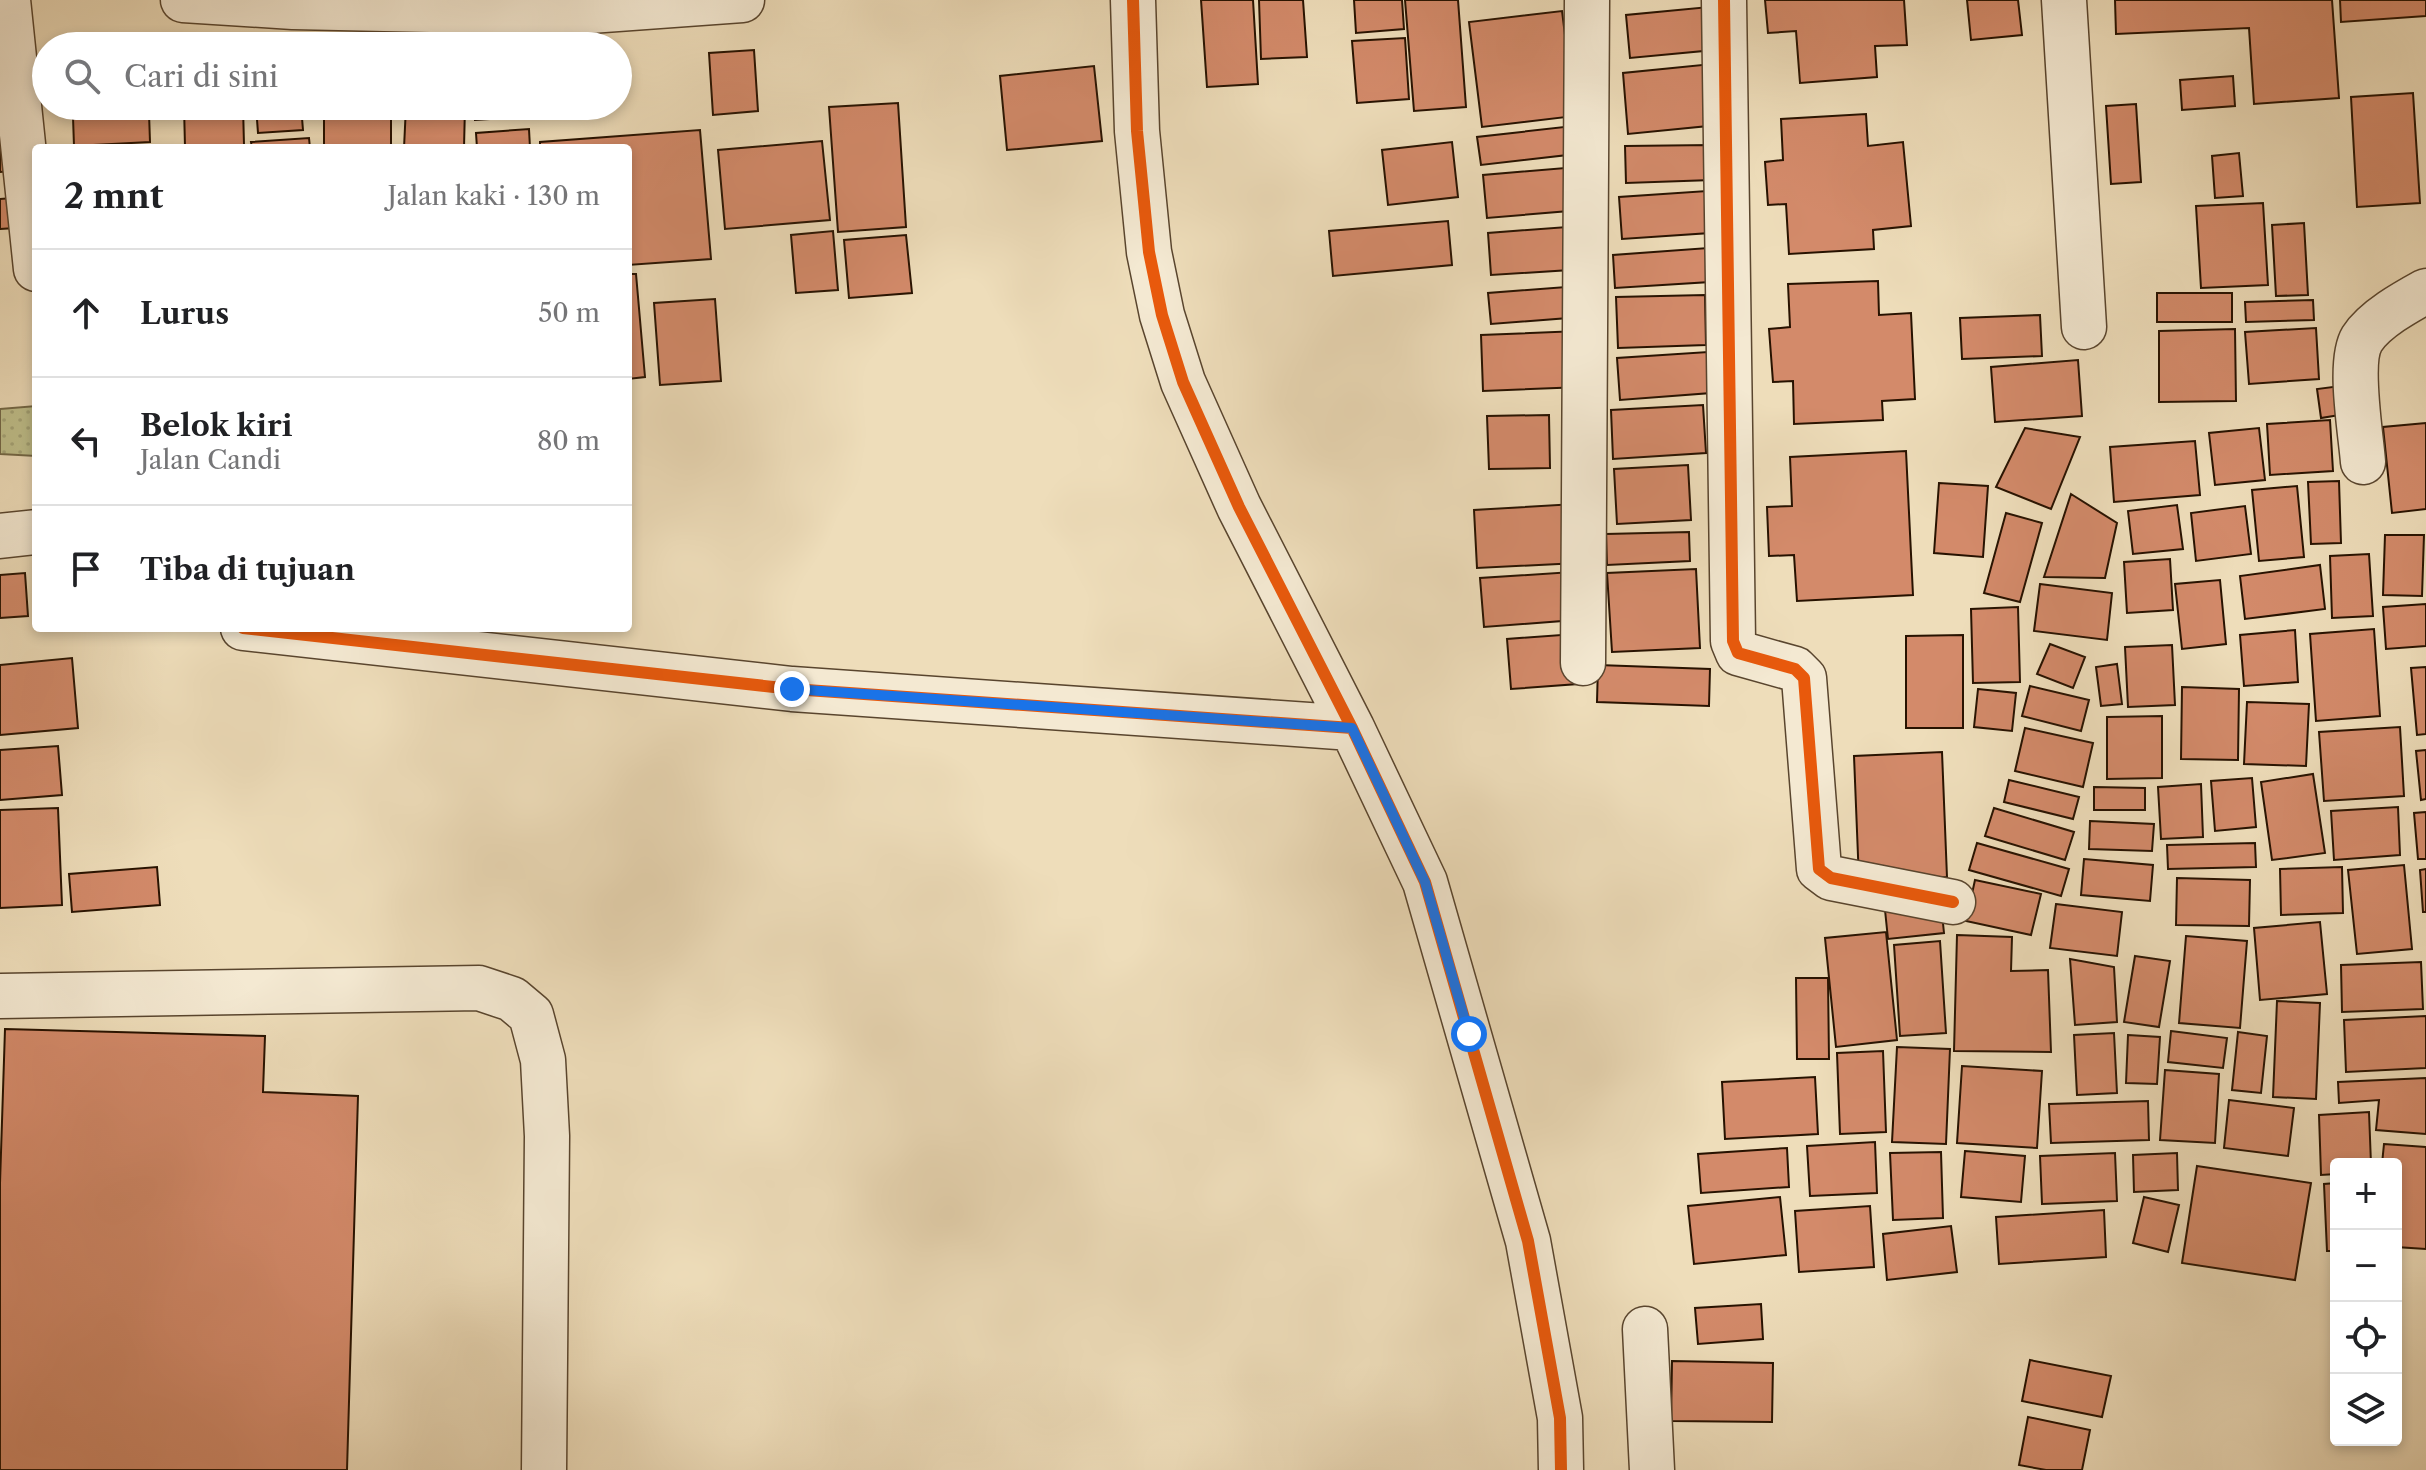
<!DOCTYPE html>
<html lang="id">
<head>
<meta charset="utf-8">
<style>
  :root { --surface:#fff; --page:#f6f6f6; --text:#202124; --muted:#757577; --line:#e0e0e0 }
  body { margin:0; font-family:"Libre Caslon Text",serif; background:var(--page); color:var(--text) }
  .controls { position:absolute; right:24px; bottom:24px; display:grid; overflow:hidden; border-radius:8px; box-shadow:0 4px 12px #0003 }
  .controls button { width:72px; height:72px; display:grid; place-items:center; padding:0; border:0; border-bottom:2px solid var(--line); background:var(--surface); color:var(--text); font:40px sans-serif }
  .stop { position:absolute; width:24px; height:24px; margin:-18px; border:6px solid #1a73e8; border-radius:50%; background:#fff }
  .stop.end { background:#1a73e8; border-color:#fff; box-shadow:0 2px 8px #0008 }
  .list { margin:0; padding:0; list-style:none }
  h2 { display:flex; justify-content:space-between; align-items:center; height:104px; margin:0; padding:0 32px; font-size:34px }
  h2 small { font-size:26px; font-weight:400; color:var(--muted) }
  .list li { display:grid; grid-template-columns:52px 1fr auto; gap:24px; align-items:center; box-sizing:border-box; height:128px; padding:0 32px; border-top:2px solid var(--line) }
  .list b { display:block; font-size:30px; white-space:nowrap }
  .list p { margin:0; font-size:26px; white-space:nowrap; color:var(--muted) }
  .list em { font-size:26px; font-style:normal; color:var(--muted) }
  .icon { flex:none; width:44px; height:44px; fill:none; stroke:currentColor; stroke-width:2; stroke-linecap:round; stroke-linejoin:round }
  .map { position:relative; flex:none; width:2426px; height:1470px; overflow:hidden }
  .search { position:absolute; background:var(--surface); box-shadow:0 4px 12px #0003; left:32px; top:32px; width:600px; height:88px; display:flex; align-items:center; gap:20px; box-sizing:border-box; padding:0 28px; border-radius:44px; color:var(--muted); font-size:30px }
  .panel { position:absolute; background:var(--surface); box-shadow:0 4px 12px #0003; left:32px; top:144px; width:600px; height:488px; border-radius:8px }
  .map>svg:first-child { display:block }
  .park { fill:url(#park-dots); stroke:#736846; stroke-width:2 }
  .building { fill:#d38a6a; stroke:#271200; stroke-width:2 }
  .lines { fill:none; stroke-linecap:round; stroke-linejoin:round }
  .minor-casing { stroke:#59452e; stroke-width:47 }
  .minor { stroke:#f4e9d2; stroke-width:44 }
  .cycleway-casing { stroke:#f4e9d2; stroke-width:17 }
  .cycleway { stroke:#e8590c; stroke-width:12 }
  .route { stroke:#1a73e8; stroke-width:10 }
</style>
</head>
<body>
<div class="map">
<svg width="2426" height="1470" viewBox="0 0 2426 1470">
  <defs>
    <pattern id="park-dots" width="8" height="8" patternUnits="userSpaceOnUse" patternTransform="scale(2)"><rect width="8" height="8" fill="#bfbf8b"/><path d="M2 2h.1M6 6h.1" fill="none" stroke="#a4a376" stroke-width="1.8" stroke-linecap="round"/></pattern>
  </defs>
  <rect width="100%" height="100%" fill="#eeddba"/>
  <filter id="stains"><feTurbulence type="fractalNoise" baseFrequency=".0025" numOctaves="4"/><feColorMatrix values="0 0 0 0 .2 0 0 0 0 .09 0 0 0 0 .02 0 0 0 .5 -.17"/></filter>
  <radialGradient id="worn" r=".72"><stop offset=".6" stop-color="#630" stop-opacity="0"/><stop offset="1" stop-color="#630" stop-opacity=".3"/></radialGradient>
  <path class="park" d="M36 406V456L0 454V409Z"/>
  <path class="building" d="M1201 0H1253L1258 84 1207 87Z
    M1259 0H1303L1307 57 1261 59Z
    M1354 0H1402L1404 29 1356 33Z
    M1405 0H1458L1466 107 1414 111Z
    M1765 0H1904L1907 45 1875 46 1877 77 1800 83 1796 31 1768 33Z
    M1967 0H2018L2022 35 1971 40Z
    M2115 0H2332L2339 98 2254 104 2249 28 2116 34Z
    M2340 0H2426V16L2341 22Z
    M1709 7 1714 50 1630 58 1626 15Z
    M1562 11 1575 116 1482 127 1469 22Z
    M88 34H150V46H88Z
    M1405 38 1409 99 1357 103 1352 41Z
    M190 39H247V46H190Z
    M754 50 758 111 713 115 709 53Z
    M1712 64 1718 125 1628 134 1623 73Z
    M1094 66 1102 141 1007 150 1000 76Z
    M2233 76 2235 106 2182 110 2180 80Z
    M2413 93 2420 203 2357 207 2351 97Z
    M898 103 906 227 838 232 829 107Z
    M2136 104 2141 182 2111 184 2106 106Z
    M184 106H243L244 145 185 147Z
    M256 106H301L303 130 258 133Z
    M406 106H465L464 148H404Z
    M475 106H537L538 116 475 120Z
    M324 107 391 108V148H324Z
    M149 113 150 142 74 146 73 117Z
    M1866 114 1868 146 1903 142 1911 226 1873 230 1874 249 1789 254 1786 204 1768 205 1765 162 1783 160 1781 119Z
    M0 117 10 171 0 172Z
    M1573 126 1576 154 1481 165 1477 137Z
    M529 129 530 148H477L476 133Z
    M700 130 711 259 628 265V148H540V142Z
    M309 138 310 148H252L251 142Z
    M822 141 830 220 725 229 718 150Z
    M1452 142 1458 197 1388 205 1382 150Z
    M1711 145 1712 180 1626 183 1625 146Z
    M2239 153 2243 196 2215 198 2212 156Z
    M1577 167 1581 210 1487 218 1483 175Z
    M1707 191 1710 233 1622 239 1619 197Z
    M12 198 15 228 0 229V199Z
    M2263 203 2268 285 2201 288 2196 206Z
    M1448 221 1452 265 1333 276 1329 231Z
    M2304 223 2308 295 2276 296 2272 225Z
    M1567 227 1570 270 1491 275 1488 233Z
    M833 231 838 290 796 293 791 235Z
    M906 235 912 293 849 298 844 240Z
    M1708 248 1710 282 1615 288 1613 255Z
    M628 274H636L645 377 628 379Z
    M1878 281 1879 315 1911 313 1915 399 1882 401 1883 420 1794 424 1793 381 1773 382 1769 329 1790 327 1788 284Z
    M1579 286 1581 317 1491 324 1488 293Z
    M2157 293H2232V322H2157Z
    M1705 295 1706 345 1618 348 1616 297Z
    M715 299 721 381 660 385 654 303Z
    M2313 300 2314 320 2246 322 2245 302Z
    M2040 315 2042 356 1962 359 1960 318Z
    M2316 328 2319 379 2249 384 2245 332Z
    M2235 329 2236 401 2159 402V331Z
    M1579 331 1582 387 1483 391 1481 335Z
    M1708 352 1711 393 1620 400 1617 358Z
    M2078 360 2082 416 1995 422 1991 367Z
    M2348 385 2352 413 2321 418 2317 389Z
    M1703 405 1706 453 1613 459 1611 410Z
    M1549 415 1550 468 1489 469 1487 416Z
    M2330 420 2333 471 2270 475 2267 424Z
    M2426 423V509L2392 513 2383 427Z
    M2025 428 2080 437 2051 509 1996 487Z
    M2259 428 2265 480 2215 485 2209 433Z
    M2195 441 2200 495 2114 502 2110 447Z
    M1906 451 1913 595 1797 601 1794 555 1769 556 1767 507 1792 506 1790 457Z
    M1688 465 1691 520 1617 524 1614 469Z
    M2339 481 2341 543 2311 544 2308 482Z
    M1939 483 1988 486 1983 557 1934 553Z
    M2297 486 2304 557 2259 561 2252 490Z
    M2071 494 2117 523 2105 578 2044 577Z
    M1575 504 1578 563 1477 568 1474 510Z
    M2177 505 2183 549 2133 554 2128 511Z
    M2245 506 2251 554 2196 561 2191 513Z
    M2006 513 2042 523 2020 602 1984 593Z
    M1689 532 1690 561 1607 565 1606 534Z
    M2385 535H2424L2422 596 2383 595Z
    M2369 554 2373 616 2332 618 2330 556Z
    M2170 559 2173 610 2127 613 2124 562Z
    M2320 565 2325 609 2245 619 2240 576Z
    M1696 569 1700 648 1612 652 1607 573Z
    M1572 572 1575 620 1484 627 1480 578Z
    M25 573 28 616 0 618V575Z
    M2220 580 2226 644 2182 649 2175 584Z
    M2040 584 2112 593 2107 640 2034 631Z
    M2426 604V646L2386 649 2383 607Z
    M2018 607 2020 682 1973 683 1971 609Z
    M2374 629 2380 716 2316 721 2310 634Z
    M2295 630 2298 682 2244 686 2240 635Z
    M1575 634 1578 684 1511 689 1507 639Z
    M1963 635V728H1906V636Z
    M2050 644 2085 657 2073 688 2037 674Z
    M2172 645 2175 705 2128 707 2125 647Z
    M72 658 78 728 0 735V665Z
    M2117 664 2122 704 2101 706 2096 667Z
    M1598 665 1710 669 1709 706 1597 702Z
    M2426 667V734L2417 735 2411 668Z
    M2030 686 2089 700 2081 731 2022 716Z
    M2182 687 2239 689 2238 760 2181 759Z
    M1978 689 2016 693 2012 731 1974 727Z
    M2247 702 2309 704 2306 766 2244 764Z
    M2162 716V778L2107 779V717Z
    M2400 727 2404 796 2324 801 2319 732Z
    M2025 728 2093 743 2083 787 2015 771Z
    M58 746 62 795 0 800V750Z
    M2426 750V799L2421 800 2416 751Z
    M1942 752 1947 877 1859 881 1854 756Z
    M2313 774 2325 853 2272 860 2261 782Z
    M2252 778 2256 827 2215 831 2211 781Z
    M2009 780 2079 797 2073 819 2004 802Z
    M2201 784 2203 837 2161 839 2158 787Z
    M2094 787 2145 788V810H2094Z
    M2398 807 2400 855 2334 860 2331 811Z
    M58 808 62 905 0 908V810Z
    M1994 808 2074 832 2065 860 1985 836Z
    M2426 812V859H2418L2414 813Z
    M2090 821 2154 824 2152 851 2089 849Z
    M1977 843 2069 869 2061 896 1969 870Z
    M2255 843 2256 867 2168 869 2167 845Z
    M2084 859 2153 865 2150 901 2081 895Z
    M2404 865 2412 949 2357 954 2348 870Z
    M157 867 160 905 72 912 69 874Z
    M2342 867 2343 913 2281 915 2280 869Z
    M2426 869V912H2423L2420 870Z
    M2177 878 2250 880 2249 926 2176 925Z
    M1975 880 2041 894 2031 935 1966 921Z
    M1941 904 1944 933 1888 939 1885 910Z
    M2056 904 2122 912 2117 956 2050 948Z
    M2320 922 2327 994 2260 1000 2254 928Z
    M1886 932 1897 1040 1836 1047 1825 938Z
    M1957 935 2012 937 2011 971 2048 970 2051 1052 1954 1051Z
    M2186 936 2247 941 2240 1028 2179 1023Z
    M1940 941 1946 1033 1900 1036 1894 945Z
    M2135 956 2170 961 2159 1027 2124 1022Z
    M2070 959 2114 967 2117 1022 2075 1025Z
    M2421 962 2423 1009 2342 1012 2341 965Z
    M1796 978H1828L1829 1059H1797Z
    M2277 1001 2320 1003 2316 1099 2273 1097Z
    M2426 1016V1068L2346 1072 2344 1020Z
    M5 1029 265 1036 263 1092 358 1096 347 1470H0V1183Z
    M2171 1031 2227 1038 2223 1068 2168 1062Z
    M2238 1032 2267 1036 2261 1093 2232 1090Z
    M2114 1033 2117 1093 2077 1095 2074 1035Z
    M2128 1035 2160 1037 2157 1084 2126 1083Z
    M1897 1047 1950 1049 1946 1144 1892 1142Z
    M1883 1051 1886 1132 1840 1134 1837 1053Z
    M1962 1066 2042 1071 2037 1148 1957 1143Z
    M2165 1070 2219 1074 2215 1143 2160 1140Z
    M1815 1077 1818 1134 1725 1139 1722 1082Z
    M2426 1078V1134L2376 1130 2379 1100 2339 1103 2338 1082Z
    M2229 1100 2294 1108 2288 1156 2224 1148Z
    M2148 1101 2149 1140 2051 1143 2049 1104Z
    M2369 1112 2371 1164H2336V1174L2321 1175 2319 1115Z
    M1875 1142 1877 1193 1810 1196 1807 1146Z
    M2384 1144 2426 1147V1249L2396 1247V1164H2382Z
    M1787 1148 1789 1187 1701 1193 1698 1154Z
    M1965 1151 2025 1156 2021 1202 1961 1197Z
    M1941 1152 1943 1218 1893 1220 1890 1153Z
    M2115 1153 2117 1201 2042 1204 2040 1156Z
    M2177 1153 2178 1190 2134 1192 2133 1155Z
    M2197 1166 2311 1183 2295 1280 2182 1263Z
    M2336 1183V1251H2327L2324 1184Z
    M1780 1197 1786 1255 1694 1264 1688 1206Z
    M2144 1197 2179 1205 2168 1252 2133 1243Z
    M1870 1206 1874 1267 1799 1272 1795 1211Z
    M2104 1210 2106 1257 1999 1264 1996 1217Z
    M1951 1226 1957 1272 1887 1280 1883 1234Z
    M1761 1304 1763 1339 1698 1344 1695 1308Z
    M2030 1360 2111 1376 2102 1417 2022 1401Z
    M1672 1361 1773 1363 1772 1422 1671 1421Z
    M2028 1417 2090 1430 2082 1470H2046L2019 1465Z"/>
  <g class="lines">
    <defs>
      <path id="minor" d="M8 0 36 269
        M183 0 293 7 562 13 742 0
        M1133 0 1137 131 1149 252 1162 315 1183 382 1239 507 1352 728 1425 882 1528 1241 1560 1418 1561 1470
        M1724 0 1733 641 1738 653 1795 669 1804 678 1819 869 1831 878 1953 902
        M2064 0 2084 327
        M2363 462C2361 434 2348 362 2362 339 2375 319 2406 302 2426 291
        M0 536 36 532
        M243 628 792 689 1352 728
        M1583 663 1587 0
        M0 996 479 988 512 999 531 1015 543 1060 547 1136 544 1470
        M1645 1329 1652 1470"/>
    </defs>
    <use href="#minor" class="minor-casing"/>
    <use href="#minor" class="minor"/>
    <defs>
      <path id="cycleway" d="M1133 0 1137 131 1149 252 1162 315 1183 382 1239 507 1352 728 1425 882 1528 1241 1560 1418 1561 1470
        M1724 0 1733 641 1738 653 1795 669 1804 678 1819 869 1831 878 1953 902
        M243 628 792 689 1352 728"/>
    </defs>
    <use href="#cycleway" class="cycleway-casing"/>
    <use href="#cycleway" class="cycleway"/>
  </g>
  <g class="lines">
    <path class="route" d="M792 689 1352 728 1425 882 1469 1034"/>
  </g>
  <rect width="100%" height="100%" filter="url(#stains)"/>
  <rect width="100%" height="100%" fill="url(#worn)"/>
</svg>
<div class="controls">
<button>+</button>
<button>−</button>
<button><svg class="icon" aria-label="locate" viewBox="0 0 24 24"><circle cx="12" cy="12" r="6"/><path d="M12 2v4M12 18v4M2 12h4M18 12h4"/></svg></button>
<button><svg class="icon" aria-label="layers" viewBox="0 0 24 24"><path d="M12 4l9 5-9 5-9-5zM3 14l9 5 9-5"/></svg></button>
</div>
<div class="stop" style="left:1469px;top:1034px"></div>
<div class="stop end" style="left:792px;top:689px"></div>
<div class="search"><svg class="icon" aria-label="search" viewBox="0 0 24 24"><circle cx="10" cy="10" r="6"/><path d="M15 15l6 6"/></svg>Cari di sini</div>
<section class="panel">
<h2>2 mnt<small>Jalan kaki · 130 m</small></h2>
<ul class="list">
<li><svg class="icon" aria-label="ahead" viewBox="0 0 24 24"><path d="M12 20V5M6 11l6-6 6 6"/></svg><div><b>Lurus</b></div><em>50 m</em></li>
<li><svg class="icon" aria-label="left" viewBox="0 0 24 24"><path d="M17 20v-9H6M10 6l-5 5 5 5"/></svg><div><b>Belok kiri</b><p>Jalan Candi</p></div><em>80 m</em></li>
<li><svg class="icon" aria-label="arrive" viewBox="0 0 24 24"><path d="M6 21V4h12l-3 4 3 4H6"/></svg><div><b>Tiba di tujuan</b></div></li>
</ul>
</section>
</div>
</body>
</html>
